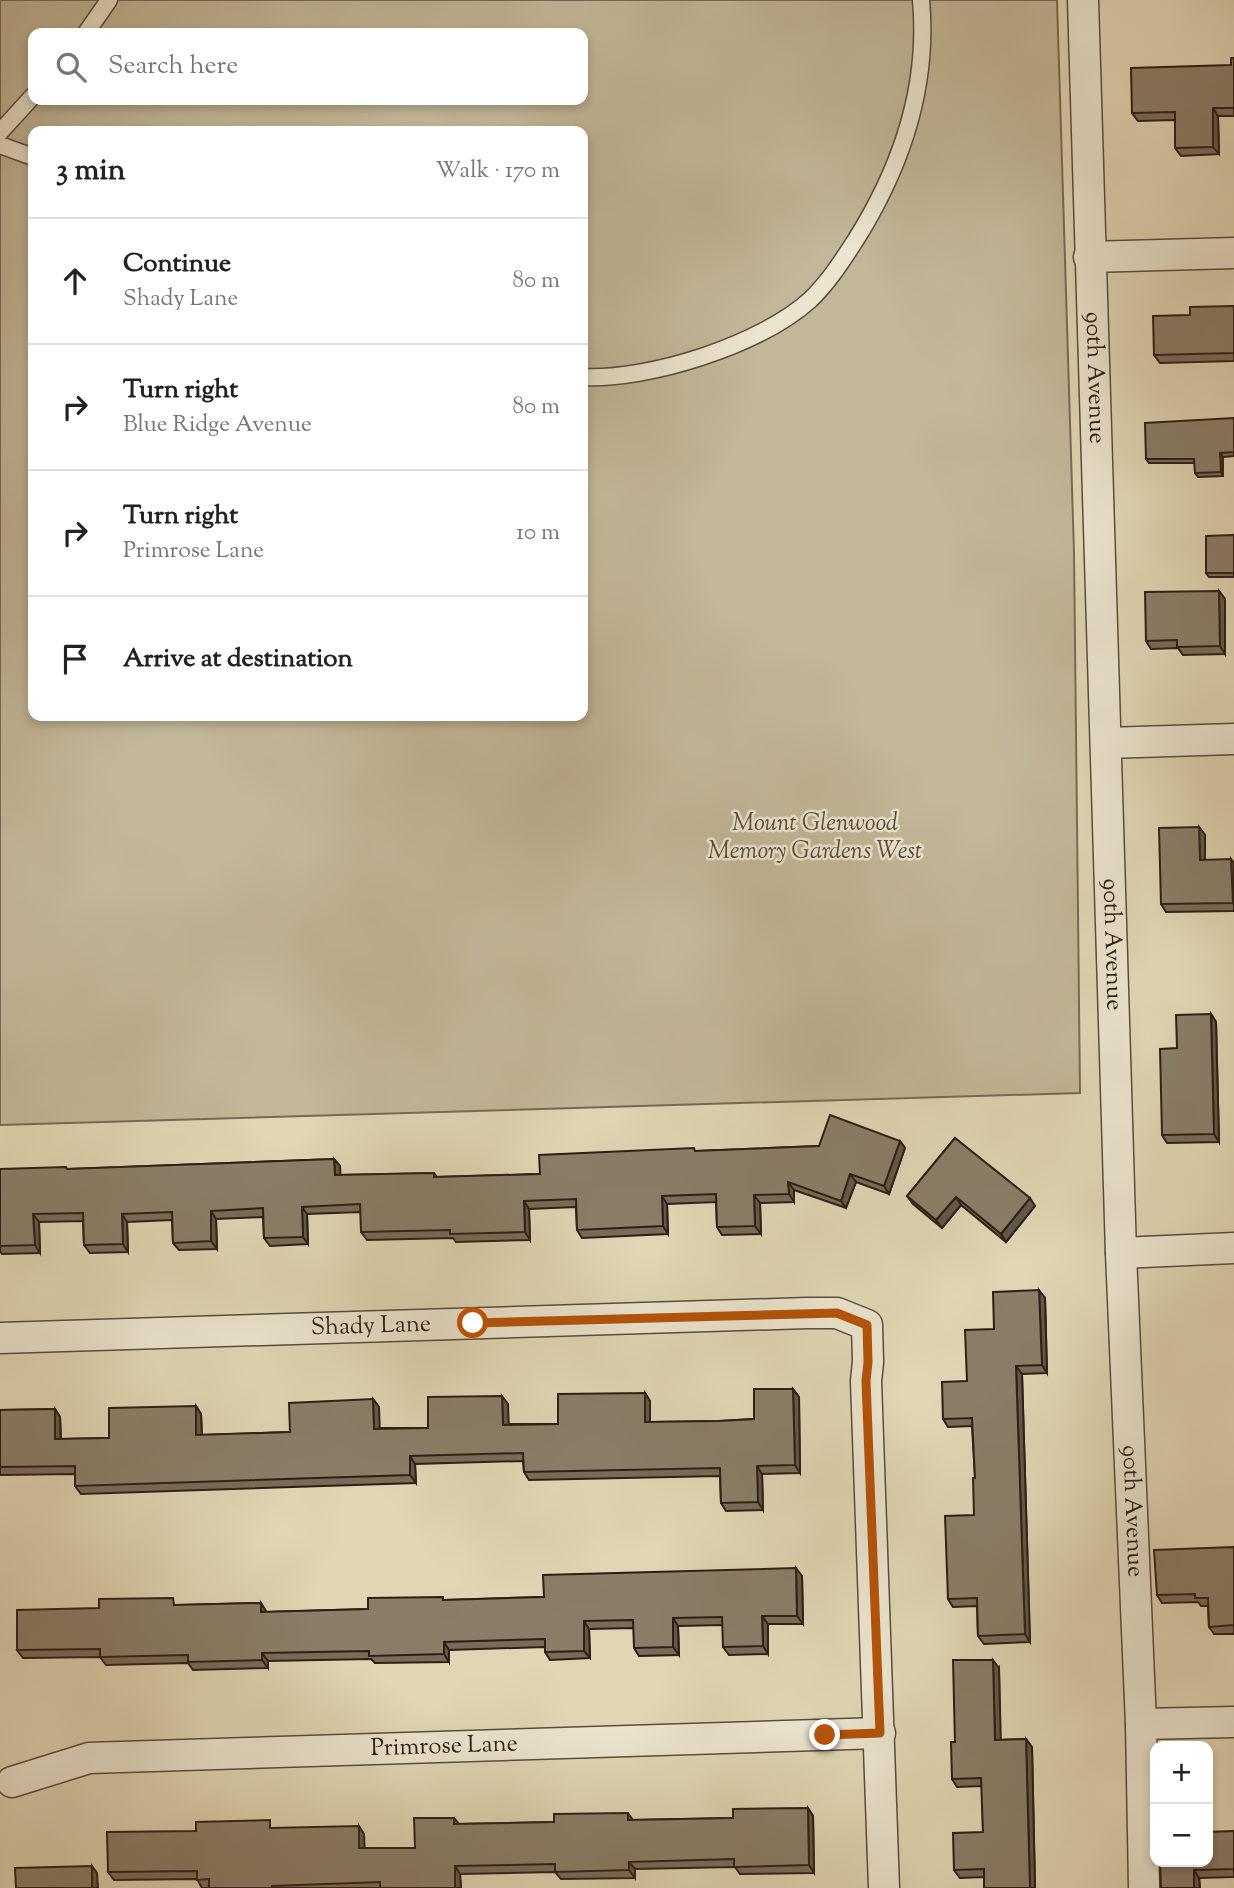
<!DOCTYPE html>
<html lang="en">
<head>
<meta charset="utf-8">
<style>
  :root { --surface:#fff; --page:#f2f2f2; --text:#222; --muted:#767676; --line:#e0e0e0 }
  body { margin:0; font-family:"Sorts Mill Goudy",serif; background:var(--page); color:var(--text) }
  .controls { position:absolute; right:21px; bottom:21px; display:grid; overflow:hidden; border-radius:14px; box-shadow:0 4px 10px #0003 }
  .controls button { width:63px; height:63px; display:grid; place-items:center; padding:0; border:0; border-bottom:2px solid var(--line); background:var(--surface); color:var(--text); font:35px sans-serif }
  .stop { position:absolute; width:21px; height:21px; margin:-16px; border:5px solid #b45309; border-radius:50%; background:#fff }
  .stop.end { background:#b45309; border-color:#fff; box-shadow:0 2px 7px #0008 }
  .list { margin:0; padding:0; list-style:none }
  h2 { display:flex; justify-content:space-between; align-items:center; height:91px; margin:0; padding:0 28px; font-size:30px }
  h2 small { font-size:23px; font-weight:400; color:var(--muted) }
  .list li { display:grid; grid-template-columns:46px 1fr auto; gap:21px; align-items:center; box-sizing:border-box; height:126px; padding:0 28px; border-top:2px solid var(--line) }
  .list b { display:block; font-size:26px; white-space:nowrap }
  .list p { margin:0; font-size:23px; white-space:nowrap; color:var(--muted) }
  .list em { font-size:23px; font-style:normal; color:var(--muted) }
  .icon { flex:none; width:38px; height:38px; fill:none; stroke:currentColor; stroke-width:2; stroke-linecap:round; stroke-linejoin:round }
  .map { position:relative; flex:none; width:1234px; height:1888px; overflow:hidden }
  .search { position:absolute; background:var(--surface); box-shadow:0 4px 10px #0003; left:28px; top:28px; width:560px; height:77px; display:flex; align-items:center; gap:18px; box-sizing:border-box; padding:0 24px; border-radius:14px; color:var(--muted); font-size:26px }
  .panel { position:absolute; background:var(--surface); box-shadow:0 4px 10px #0003; left:28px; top:126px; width:560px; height:595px; border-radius:14px }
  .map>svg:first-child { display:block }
  .green { fill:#c2b798; stroke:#786a58; stroke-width:2; fill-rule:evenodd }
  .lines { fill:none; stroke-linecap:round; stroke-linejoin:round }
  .service-casing { stroke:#5a4c3e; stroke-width:19 }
  .minor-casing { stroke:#5a4c3e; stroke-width:33 }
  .service { stroke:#ebe4ce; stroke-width:16 }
  .minor { stroke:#ebe4ce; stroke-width:30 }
  .wall { fill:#776c59; stroke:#2d1e17; stroke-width:2 }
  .shaded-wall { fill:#615849; stroke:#2d1e17; stroke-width:2 }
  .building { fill:#8a7e68; stroke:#2d1e17; stroke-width:2 }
  .route { stroke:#b45309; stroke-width:9 }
  .labels { text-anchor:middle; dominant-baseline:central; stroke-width:5; stroke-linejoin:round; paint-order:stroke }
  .street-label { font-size:24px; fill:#2d1e17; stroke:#ebe4ce }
  .park-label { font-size:24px; font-style:italic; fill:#5a4c3e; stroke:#ebe4ce }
</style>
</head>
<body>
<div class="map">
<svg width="1234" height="1888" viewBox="0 0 1234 1888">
  <rect width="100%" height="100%" fill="#e0d6b3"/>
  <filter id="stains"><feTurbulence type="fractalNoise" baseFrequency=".00286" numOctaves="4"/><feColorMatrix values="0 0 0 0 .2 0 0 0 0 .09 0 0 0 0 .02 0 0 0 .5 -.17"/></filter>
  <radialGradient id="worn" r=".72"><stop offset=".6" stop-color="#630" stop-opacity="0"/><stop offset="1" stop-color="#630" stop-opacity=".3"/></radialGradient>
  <path class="green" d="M0 0H1057L1074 552 1080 1093 0 1125ZM33 33H583V100H33ZM33 131H583V716H33Z"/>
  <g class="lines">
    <defs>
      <path id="service" d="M86 33 109 0
        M0 132 33 96
        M0 145 33 157
        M583 377C650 380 760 345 810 300 828 283 842 261 855 241 901 168 929 87 921 0"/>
      <g id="minor">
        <path id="s1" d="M1083 0 1121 1253 1141 1724 1144 1888"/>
        <path d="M1089 257 1234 253"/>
        <path d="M1107 743 1234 739"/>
        <path d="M1121 1253 1234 1248"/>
        <path id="s2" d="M0 1338 807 1313H837L867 1325 868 1362 866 1381 884 1888"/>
        <path d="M1141 1724 1234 1722"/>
        <path id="s3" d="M12 1782 89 1758 880 1733"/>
      </g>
    </defs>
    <use href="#service" class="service-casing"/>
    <use href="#minor" class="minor-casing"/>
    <use href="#service" class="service"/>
    <use href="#minor" class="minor"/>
  </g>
  <path class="wall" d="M1234 58V116H1218L1219 154 1181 156 1175 148V120L1138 121 1132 113 1231 65Z
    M1234 306V361L1160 363 1154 355 1190 315Z
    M1234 418V456L1223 457V476L1198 477 1195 473V463H1149L1146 459Z
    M1234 535V577H1209L1206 573Z
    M1219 591 1225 599V654L1183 655 1178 648 1151 649 1146 641Z
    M1199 827 1205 835V860L1234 863V911L1166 912 1161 904Z
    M1211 1014 1216 1022 1219 1142 1167 1143 1162 1135 1177 1048Z
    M955 1138 1035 1206 1006 1242 961 1205 942 1228 913 1204 907 1196Z
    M900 1141 905 1148 889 1194 856 1182 846 1208 794 1190V1202L760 1203 761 1234 722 1235 717 1227 716 1202 667 1204 668 1234 582 1238 577 1230 576 1207 529 1209 530 1240 456 1242 453 1238 367 1240 361 1232V1212L307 1214 308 1244 270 1246 264 1238 263 1217 216 1219 217 1249 179 1250 173 1243 172 1220 127 1222 128 1252 90 1253 84 1245 83 1221 39 1222 40 1253 2 1254 0 1251V1169H68L334 1159 340 1166V1175L434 1173 437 1177 540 1174 696 1151 819 1146Z
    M1045 1298 1047 1373 1022 1374 1030 1642 984 1644 978 1636 977 1606 953 1607 948 1599 974 1515 975 1478 972 1426 948 1427 943 1419 967 1381 994 1329Z
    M793 1389 799 1397 800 1473 762 1474 763 1510 726 1511 721 1503 720 1476 529 1480 524 1472 523 1461 415 1464 416 1483 81 1494 75 1486V1474L0 1475V1410L55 1409 60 1417 61 1439 109 1438 196 1406 201 1414 202 1435 290 1432 373 1399 379 1407V1428H428L508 1404V1424H558L645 1393 650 1401V1422L719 1421 754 1419Z
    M1234 1547V1634H1214L1209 1627 1208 1606H1201L1198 1602 1162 1603 1157 1595Z
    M802 1576 803 1624H768V1654L729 1655 723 1647V1625L678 1626 679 1655 639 1656 634 1648V1628L589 1629 590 1658 550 1660 545 1652V1647L449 1650V1662L375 1663 371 1659 268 1661V1668L193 1670 188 1663 106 1665 100 1657 23 1658 17 1650 179 1605 261 1603 266 1612 368 1609 445 1600 544 1597Z
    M999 1668 1000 1740 1026 1739 1032 1747 1035 1888H984V1877L960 1878 954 1870 983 1832 982 1786 957 1787 952 1779 955 1742Z
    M808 1808 813 1816 814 1873 740 1874 735 1867 635 1869V1878L561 1879 555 1872 460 1874 461 1888H202L197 1879 114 1880 108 1872 196 1831 275 1828 364 1834V1848H415L454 1818 459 1824 554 1822 628 1813 633 1820 733 1818Z
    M1234 1831V1877L1199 1878 1200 1888H1161Z"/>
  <path class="shaded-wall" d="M1213 108 1218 116 1219 154 1213 147Z
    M1220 453 1223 457V476L1221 472Z
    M1219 591 1225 599V654L1220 646Z
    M1199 827 1205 835V868L1200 860Z
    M1231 859 1234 863V905L1233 903Z
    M1211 1014 1216 1022 1219 1142 1214 1134Z
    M900 1141 905 1148 889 1194 884 1186Z
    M334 1159 340 1166 341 1183 335 1175Z
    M850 1174 856 1182 846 1208 841 1201Z
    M788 1182 794 1190V1202L789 1194Z
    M754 1195 760 1203 761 1234 755 1226Z
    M662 1196 667 1204 668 1234 663 1226Z
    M956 1197 961 1205 942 1228 936 1220Z
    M1030 1198 1035 1206 1006 1242 1001 1234Z
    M524 1201 529 1209 530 1240 525 1232Z
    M302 1207 307 1214 308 1244 303 1237Z
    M211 1211 216 1219 217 1249 211 1241Z
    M33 1214 39 1222 40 1253 35 1245Z
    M122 1214 127 1222 128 1252 123 1244Z
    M1039 1290 1045 1298 1047 1373 1042 1365Z
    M1016 1366 1022 1374 1030 1642 1025 1634Z
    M793 1389 799 1397 800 1473 795 1465Z
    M645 1393 650 1401V1430L645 1422Z
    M502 1396 508 1404 509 1432 503 1425Z
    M373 1399 379 1407 380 1436 374 1429Z
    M196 1406 201 1414 202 1443 196 1435Z
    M55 1409 60 1417 61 1447 55 1439Z
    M410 1456 415 1464 416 1483 410 1475Z
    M757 1466 762 1474 763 1510 758 1502Z
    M796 1568 802 1576 803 1624 797 1616Z
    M261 1603 266 1611 267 1620 261 1612Z
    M762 1616 768 1624V1654L763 1646Z
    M673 1618 678 1626 679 1655 673 1647Z
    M584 1621 589 1629 590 1658 584 1651Z
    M444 1642 449 1650V1662L444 1654Z
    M262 1653 268 1661V1668L262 1660Z
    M993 1660 999 1668 1001 1748 995 1740Z
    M1026 1739 1032 1747 1035 1888H1030Z
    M808 1808 813 1816 814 1873 809 1865Z
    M359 1826 364 1834 365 1856 359 1848Z
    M629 1862 635 1869V1878L629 1870Z
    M92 1866 97 1873 98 1888H92Z
    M455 1866 460 1874 461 1888H455Z
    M1194 1870 1199 1878 1200 1888H1194Z"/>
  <path class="building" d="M1231 58H1234V108H1213V147L1175 148V112L1132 113 1131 68 1231 65Z
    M1234 306V353L1154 355 1153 316 1190 315V307Z
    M1234 418V452L1220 453 1221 472 1195 473 1194 459H1146L1145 423Z
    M1234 535V573H1206V536Z
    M1219 591 1220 646 1177 647V640L1146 641 1145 592Z
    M1199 827 1200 860 1231 859 1233 903 1161 904 1159 828Z
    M1211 1014 1214 1134 1162 1135 1160 1049 1177 1048 1176 1015Z
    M830 1115 900 1141 884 1186 850 1174 841 1201 788 1182 789 1194 754 1195 755 1226 717 1227 716 1194 662 1196 663 1226 577 1230 576 1199 524 1201 525 1232 450 1234V1230L361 1232 360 1204 302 1207 303 1237 264 1238 263 1208 211 1211V1241L173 1243 172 1212 122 1214 123 1244 84 1245 83 1213 33 1214 35 1245 0 1246V1169L66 1167 67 1169 334 1159 335 1175 434 1173V1177L540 1174 539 1155 694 1148 695 1151 819 1146Z
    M955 1138 1030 1198 1001 1234 956 1197 936 1220 907 1196Z
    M1039 1290 1042 1365 1016 1366 1025 1634 978 1636 977 1598 948 1599 945 1516 974 1515 973 1478H975L972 1418 943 1419 942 1382 967 1381 965 1330 994 1329 993 1292Z
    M754 1389H793L795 1465 757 1466 758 1502 721 1503 720 1468 524 1472 523 1453 410 1456V1475L75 1486V1466L0 1467V1410L55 1409V1439L109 1438V1408L196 1406V1435L290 1432 289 1403 373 1399 374 1429 428 1428V1397L502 1396 503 1425 558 1424V1394L645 1393V1422L719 1421 754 1419Z
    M1234 1547V1625L1209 1627 1208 1598H1195V1594L1157 1595 1154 1550Z
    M796 1568 797 1616H762L763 1646 723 1647 722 1617 673 1618V1647L634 1648 633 1620 584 1621V1651L545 1652V1639L444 1642V1654L369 1656V1651L262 1653V1660L188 1662V1655L100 1657V1649L17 1650V1610L99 1608V1599L173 1598 174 1605 261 1603V1612L368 1609V1598L443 1597V1600L544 1597 543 1575Z
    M953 1660H993L995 1740 1026 1739 1030 1888H984V1869L954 1870 953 1833 983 1832 981 1778 952 1779 951 1742H955Z
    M808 1808 809 1865 734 1867V1859L629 1862V1870L555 1872V1864L455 1866V1888H380V1882L272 1886V1888H209V1879L197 1880V1871L108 1872 107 1832 196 1831V1822L270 1820V1828L359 1826V1848H415L414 1818H454V1824L554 1822V1814L628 1813V1820L733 1818V1809Z
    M1234 1831V1869L1194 1870V1888H1161L1160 1862H1208V1832Z
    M92 1866V1888H16L15 1868Z"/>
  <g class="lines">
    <path class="route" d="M473 1323 837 1313 867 1325 868 1362 866 1381 880 1733 825 1735"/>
  </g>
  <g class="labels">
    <g class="street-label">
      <text stroke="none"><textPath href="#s1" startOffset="378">90th Avenue</textPath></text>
      <text stroke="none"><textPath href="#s1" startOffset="945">90th Avenue</textPath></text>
      <text stroke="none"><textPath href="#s2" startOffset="371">Shady Lane</textPath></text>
      <text stroke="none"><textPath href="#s1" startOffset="1512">90th Avenue</textPath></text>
      <text stroke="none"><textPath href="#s3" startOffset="436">Primrose Lane</textPath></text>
    </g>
    <g class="park-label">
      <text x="815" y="824">Mount Glenwood<tspan x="815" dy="28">Memory Gardens West</tspan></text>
    </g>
  </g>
  <rect width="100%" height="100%" filter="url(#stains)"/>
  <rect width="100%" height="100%" fill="url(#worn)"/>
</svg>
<div class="controls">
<button>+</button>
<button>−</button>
</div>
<div class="stop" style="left:473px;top:1323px"></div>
<div class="stop end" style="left:825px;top:1735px"></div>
<div class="search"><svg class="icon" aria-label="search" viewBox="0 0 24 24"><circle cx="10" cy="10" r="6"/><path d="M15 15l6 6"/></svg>Search here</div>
<section class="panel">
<h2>3 min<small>Walk · 170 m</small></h2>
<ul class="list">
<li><svg class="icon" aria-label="ahead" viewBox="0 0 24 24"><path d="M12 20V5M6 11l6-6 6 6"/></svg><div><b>Continue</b><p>Shady Lane</p></div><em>80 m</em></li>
<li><svg class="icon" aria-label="right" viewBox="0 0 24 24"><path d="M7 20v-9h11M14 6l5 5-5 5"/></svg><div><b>Turn right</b><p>Blue Ridge Avenue</p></div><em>80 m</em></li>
<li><svg class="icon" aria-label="right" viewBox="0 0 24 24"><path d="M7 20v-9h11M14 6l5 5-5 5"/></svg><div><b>Turn right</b><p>Primrose Lane</p></div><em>10 m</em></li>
<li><svg class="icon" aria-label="arrive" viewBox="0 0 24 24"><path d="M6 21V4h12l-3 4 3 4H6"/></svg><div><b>Arrive at destination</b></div></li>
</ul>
</section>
</div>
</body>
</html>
